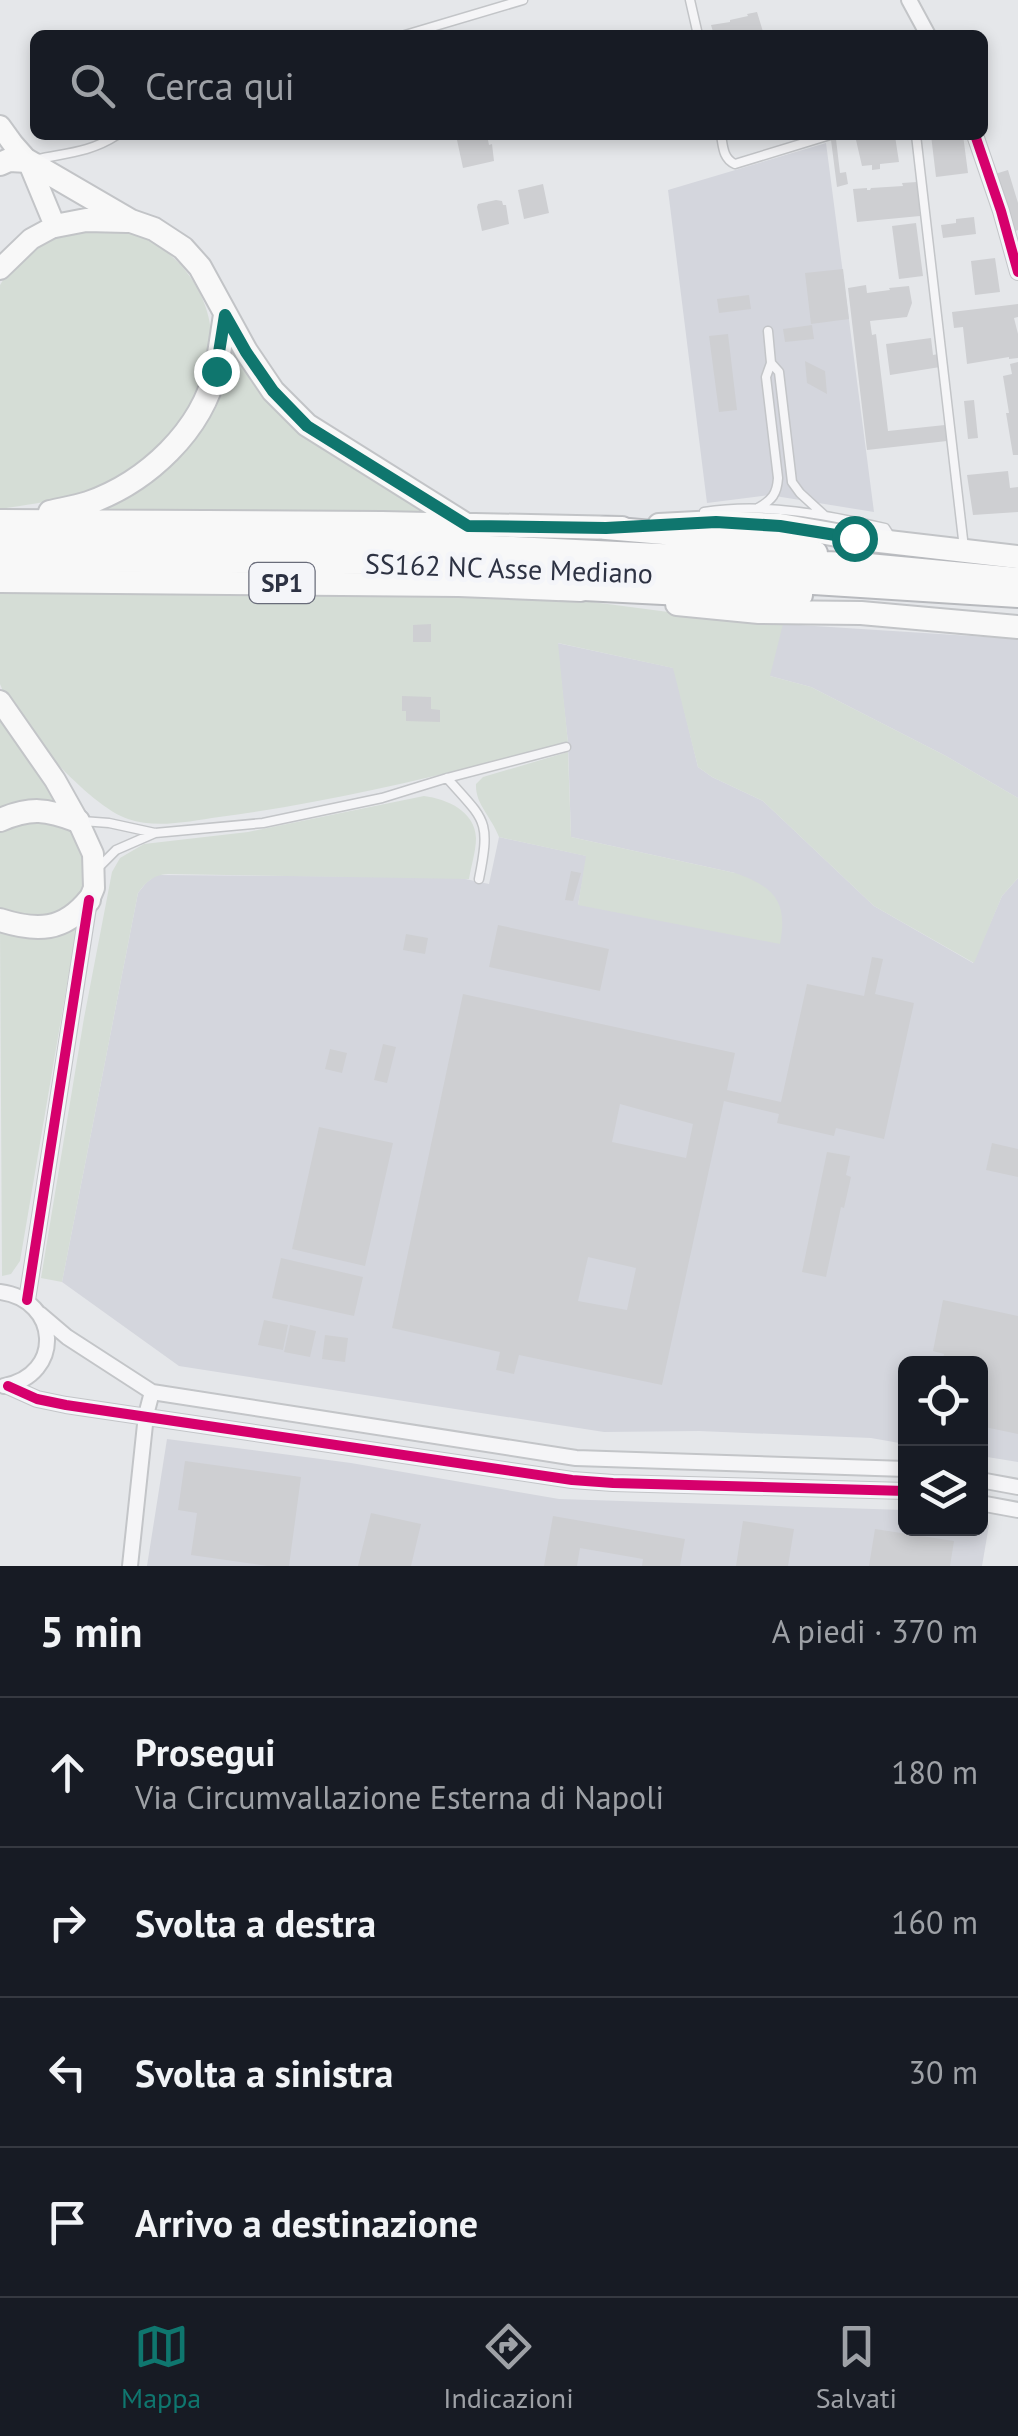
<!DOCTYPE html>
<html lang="it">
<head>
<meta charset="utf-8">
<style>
  :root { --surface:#171b24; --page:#242831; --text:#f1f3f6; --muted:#9ea1a6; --line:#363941; --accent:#0f766e }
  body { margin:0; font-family:"PT Sans",sans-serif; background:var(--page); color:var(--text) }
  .controls { position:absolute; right:30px; bottom:30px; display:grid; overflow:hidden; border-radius:15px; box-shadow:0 5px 15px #0003 }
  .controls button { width:90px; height:90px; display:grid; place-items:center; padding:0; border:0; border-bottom:2px solid var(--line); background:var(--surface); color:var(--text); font:50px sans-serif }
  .stop { position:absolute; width:30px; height:30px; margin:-22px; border:8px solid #0f766e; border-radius:50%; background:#fff }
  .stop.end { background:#0f766e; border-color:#fff; box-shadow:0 2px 10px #0008 }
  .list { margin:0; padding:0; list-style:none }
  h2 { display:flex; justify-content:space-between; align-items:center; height:130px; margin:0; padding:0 40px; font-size:42px }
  h2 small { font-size:32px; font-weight:400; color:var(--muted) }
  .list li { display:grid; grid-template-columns:65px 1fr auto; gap:30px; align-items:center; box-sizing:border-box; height:150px; padding:0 40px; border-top:2px solid var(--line) }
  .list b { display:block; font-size:38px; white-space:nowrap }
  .list p { margin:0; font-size:32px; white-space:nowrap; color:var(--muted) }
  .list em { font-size:32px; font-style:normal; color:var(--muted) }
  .icon { flex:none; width:55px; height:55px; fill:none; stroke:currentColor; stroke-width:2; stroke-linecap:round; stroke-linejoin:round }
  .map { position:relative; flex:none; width:1018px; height:1566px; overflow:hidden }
  .search { position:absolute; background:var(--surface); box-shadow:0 5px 15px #0003; left:30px; right:30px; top:30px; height:110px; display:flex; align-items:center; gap:25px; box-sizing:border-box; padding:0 35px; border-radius:15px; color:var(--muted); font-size:38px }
  .sheet { height:730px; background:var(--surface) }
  nav { display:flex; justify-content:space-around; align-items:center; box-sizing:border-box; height:140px; border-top:2px solid var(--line); background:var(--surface); font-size:28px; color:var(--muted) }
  nav a { display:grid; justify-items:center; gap:5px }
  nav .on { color:var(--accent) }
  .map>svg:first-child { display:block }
  .built { fill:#d4d6dd }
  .green { fill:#d5ddd6 }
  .building { fill:#cecfd2; fill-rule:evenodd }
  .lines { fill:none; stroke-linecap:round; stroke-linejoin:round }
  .service-casing { stroke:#c3c5c8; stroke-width:11 }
  .minor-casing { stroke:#c3c5c8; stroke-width:18 }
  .secondary-casing { stroke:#c3c5c8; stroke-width:24 }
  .primary-casing { stroke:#c2c4c7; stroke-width:26 }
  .trunk-casing { stroke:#b8babe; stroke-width:26 }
  .service { stroke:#f5f5f7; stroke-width:8 }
  .minor { stroke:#f5f5f7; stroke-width:14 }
  .secondary { stroke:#f8f8f8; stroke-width:20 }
  .primary { stroke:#f8f8f8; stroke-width:22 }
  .trunk { stroke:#f8f8f8; stroke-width:22 }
  .cycleway-casing { stroke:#f4f5f9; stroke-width:16 }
  .cycleway { stroke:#d6006c; stroke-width:10 }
  .route { stroke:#0f766e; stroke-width:12 }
  .labels { text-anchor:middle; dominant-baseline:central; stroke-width:10; stroke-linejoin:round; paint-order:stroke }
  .shield { fill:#f4f5f9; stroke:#696c7a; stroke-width:2.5 }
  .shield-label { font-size:25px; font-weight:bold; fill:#2d3243 }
  .street-label { font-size:28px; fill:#2d3243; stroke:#f4f5f9 }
</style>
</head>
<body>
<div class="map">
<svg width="1018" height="1566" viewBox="0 0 1018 1566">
  <rect width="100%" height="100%" fill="#e5e7ea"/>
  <path class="built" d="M826 143 874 512 769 495 707 503 668 190Z
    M783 624 1018 639V798L946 756 811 687 770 676 758 627Z
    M557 643 674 668 698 767 712 777 763 801 874 906 973 963 1002 896 1018 878V1462L981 1456 980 1364H906L905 1444 871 1438 699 1431 604 1432 179 1366 62 1282 138 893 146 883 156 875 456 877 489 884 499 837 587 856 578 905 735 873 571 837 568 743Z
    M167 1439 351 1463 559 1499 905 1510 906 1528H980L981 1523 989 1525 982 1566H147Z"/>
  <path class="green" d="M78 230C96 230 115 228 131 233 185 250 222 309 209 365 202 398 186 417 165 443 160 449 156 456 150 461 145 466 137 469 131 472 84 498 52 501 0 509V285C19 254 45 240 78 230Z
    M229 343 244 362 426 512 423 514 103 511 100 509 148 481Z
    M0 592 539 595 737 621 783 624 770 676 811 687 946 756 1018 798V878L1002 896 974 963 874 906 763 801 712 777 698 767 673 668 558 643 568 743C454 772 335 802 219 817 190 821 157 829 128 819 89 806 15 723 0 684Z
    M0 715 62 804 0 810Z
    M568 752 571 837 735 873C775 887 788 902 780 944L578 905 586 856 499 837C491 816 475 804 476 784L483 777Z
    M424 796C447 799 475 811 476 838 476 851 471 866 469 879L168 874C153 875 147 881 138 893L62 1282 41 1278 84 1018 112 872 120 858 144 844 248 832Z
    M35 816 73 831 79 838 88 878 81 897 48 920 8 913 0 907V831L6 826Z
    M75 926 76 931 20 1261 11 1274 2 1276 0 927Z"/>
  <path class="building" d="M757 12 764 35H714L711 25 730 22V20L748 16 747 14Z
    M474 135H487L489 145 492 144 494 161 463 168 457 140Z
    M931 135H963L968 173 936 177Z
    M895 136 899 162 880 164V169L872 170V165L862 166 856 140Z
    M836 139 840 173 846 172 848 184 837 187 831 140Z
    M1008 170 1018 203V230L1013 232 995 174Z
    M917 182 920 216 857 222 853 189 867 188V190H870L871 188 903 186 902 183Z
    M543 184 549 213 524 219 518 190Z
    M496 200 502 201 503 205H506L509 224 482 231 477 207 478 204Z
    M974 217 976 234 943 238 941 225 956 223V219Z
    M916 223 923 276 899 279 892 226Z
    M995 258 1000 292 975 295 971 261Z
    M843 269 849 319 811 324 805 273Z
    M866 285 867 293 890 290 889 288 909 286 912 303 907 317 870 321 872 335 876 334 888 431 945 425 947 441 867 450 848 288Z
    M749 295 751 309 719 313 717 299Z
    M1018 304V317L1014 318 1018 334V358L1009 359V357L967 364 963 327 954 328 952 312Z
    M812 325 814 339 785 342 783 329Z
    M728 334 737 410 719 412 709 336Z
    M931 338 933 355 938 354 940 367 890 375 886 344Z
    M805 361 825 371 827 394 807 383Z
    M1018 362V455H1013L1006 413H1009L1003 376 1012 374 1010 364Z
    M974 400 978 438 968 439 964 401Z
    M1008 471 1010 488 1018 487V512L973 515 967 475Z
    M431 624V642H413V625Z
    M402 696 431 697V709L440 710V722L406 721V711H402Z
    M571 871 581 873 573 901 565 900Z
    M498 925 609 949 600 991 489 967Z
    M406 934 428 938 425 954 403 950Z
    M872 957 883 959 875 994 914 1003 884 1139 836 1128 834 1136 777 1123 779 1114 724 1101 662 1385 519 1355 514 1374 496 1370 500 1352 392 1328 463 994 735 1053 727 1090 781 1102 807 984 864 996ZM620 1104 693 1124 686 1158 612 1142ZM588 1257 636 1268 627 1310 578 1301Z
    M383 1044 396 1047 387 1083 374 1080Z
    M330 1049 347 1053 342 1073 325 1069Z
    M319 1127 393 1143 365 1266 292 1249Z
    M992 1143 1018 1149V1177L986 1170Z
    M827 1152 850 1156 846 1175 851 1177 844 1208 841 1207 826 1277 802 1272Z
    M281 1258 363 1277 354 1316 272 1298Z
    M943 1300 1018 1316V1434L980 1426V1364H942L944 1354 933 1351Z
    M264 1320 288 1325 283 1350 258 1345Z
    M290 1325 316 1331 310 1357 284 1352Z
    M325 1335 348 1338 345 1362 322 1359Z
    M185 1461 301 1477 289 1566H268L191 1555 197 1513 178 1510Z
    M371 1513 421 1524 411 1566H358Z
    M553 1516 685 1539 680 1566H642L643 1559 580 1548 577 1566H544Z
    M743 1521 794 1529 788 1566H736Z
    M875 1529 954 1541 950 1566H869Z"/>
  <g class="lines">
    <defs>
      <path id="service" d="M690 0 698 35
        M405 35 523 0
        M721 135C723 146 723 159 735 164L830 135
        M916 135 964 548
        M38 159C67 153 91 152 117 135
        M771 363 779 372 792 482 800 493 824 515
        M758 508C772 500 777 494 778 478L766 377 771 363 768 331
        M704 512C765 502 826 515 885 528L892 539
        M447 778C485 821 491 819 479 879
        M82 821 109 823 155 833 263 823 382 798 447 778 566 747
        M97 869 116 850 155 833"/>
      <path id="minor" d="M909 0 928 35
        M975 135 1001 211 1018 272
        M0 1292C60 1300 64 1375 4 1386
        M27 1300 89 901
        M40 1314 67 1337 152 1392 576 1458 906 1469
        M8 1386 37 1399 66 1405 572 1480 613 1483 906 1491
        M980 1480 1018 1487
        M980 1503 1018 1510
        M130 1566 146 1415 152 1392"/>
      <path id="secondary" d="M0 126 13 144 28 161 55 226 31 239 0 269
        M0 701 55 780 78 821 93 854 94 888 89 900"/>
      <path id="primary" d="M0 164 9 160 28 161 131 221 154 229 183 248 200 267 246 351 273 391 307 425 465 524
        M55 226 86 220 127 221
        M50 512C63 509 76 507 88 503 147 482 202 431 216 369 220 351 222 333 225 315
        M0 521 382 523 622 528
        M659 525 716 522 780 525 854 538 1018 557
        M0 581 459 585 581 590
        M677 604 759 612 861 613 1018 627
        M0 820C31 807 46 809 78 821
        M0 920C37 932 64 931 89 900"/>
      <path id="trunk" d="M606 528 778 543 816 553
        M0 542 428 544 868 565 1018 579
        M0 560 435 563 671 574 1018 596
        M564 588 722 596 801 595"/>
    </defs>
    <use href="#service" class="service-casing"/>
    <use href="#minor" class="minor-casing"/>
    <use href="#secondary" class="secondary-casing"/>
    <use href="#primary" class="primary-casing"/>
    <use href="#trunk" class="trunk-casing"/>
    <use href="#service" class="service"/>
    <use href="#minor" class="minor"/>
    <use href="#secondary" class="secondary"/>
    <use href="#primary" class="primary"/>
    <use href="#trunk" class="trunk"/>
    <defs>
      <path id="cycleway" d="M975 135 1001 211 1018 272
        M27 1300 89 900
        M8 1386 37 1399 66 1405 572 1480 613 1483 906 1491"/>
    </defs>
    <use href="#cycleway" class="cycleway-casing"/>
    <use href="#cycleway" class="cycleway"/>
  </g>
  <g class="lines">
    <path class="route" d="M216 371 225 315 246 352 273 391 307 426 468 526 606 528 716 522 780 526 854 538"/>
  </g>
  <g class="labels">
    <rect class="shield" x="249.5" y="563" width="65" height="40" rx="8"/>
    <g class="shield-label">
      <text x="282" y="583">SP1</text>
    </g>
    <g class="street-label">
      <text transform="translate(509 568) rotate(2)">SS162 NC Asse Mediano</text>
    </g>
  </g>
</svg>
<div class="controls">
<button><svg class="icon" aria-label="locate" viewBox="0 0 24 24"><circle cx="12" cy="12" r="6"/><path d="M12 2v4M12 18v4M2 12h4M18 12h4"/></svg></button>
<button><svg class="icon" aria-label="layers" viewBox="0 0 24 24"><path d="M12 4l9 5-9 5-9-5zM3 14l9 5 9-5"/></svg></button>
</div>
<div class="stop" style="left:854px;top:538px"></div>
<div class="stop end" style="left:216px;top:371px"></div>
<div class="search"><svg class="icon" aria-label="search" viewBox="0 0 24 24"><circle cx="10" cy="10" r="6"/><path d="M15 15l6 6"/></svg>Cerca qui</div>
</div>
<section class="sheet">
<h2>5 min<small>A piedi · 370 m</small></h2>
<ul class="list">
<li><svg class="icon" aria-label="ahead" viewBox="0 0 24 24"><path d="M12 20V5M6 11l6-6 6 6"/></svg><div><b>Prosegui</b><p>Via Circumvallazione Esterna di Napoli</p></div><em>180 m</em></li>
<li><svg class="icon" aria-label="right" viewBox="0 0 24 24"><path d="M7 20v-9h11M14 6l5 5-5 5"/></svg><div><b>Svolta a destra</b></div><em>160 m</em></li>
<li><svg class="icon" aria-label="left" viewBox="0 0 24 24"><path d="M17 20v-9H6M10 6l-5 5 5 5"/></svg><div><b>Svolta a sinistra</b></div><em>30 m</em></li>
<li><svg class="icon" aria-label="arrive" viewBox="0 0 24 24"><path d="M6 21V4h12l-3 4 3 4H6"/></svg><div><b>Arrivo a destinazione</b></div></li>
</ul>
</section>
<nav>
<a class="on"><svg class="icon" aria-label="map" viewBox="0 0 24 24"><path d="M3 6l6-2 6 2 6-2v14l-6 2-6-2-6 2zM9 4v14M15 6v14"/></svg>Mappa</a>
<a><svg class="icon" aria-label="directions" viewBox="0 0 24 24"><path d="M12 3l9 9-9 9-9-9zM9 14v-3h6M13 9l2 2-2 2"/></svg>Indicazioni</a>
<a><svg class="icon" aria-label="saved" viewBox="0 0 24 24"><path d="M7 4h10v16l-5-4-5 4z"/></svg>Salvati</a>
</nav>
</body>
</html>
